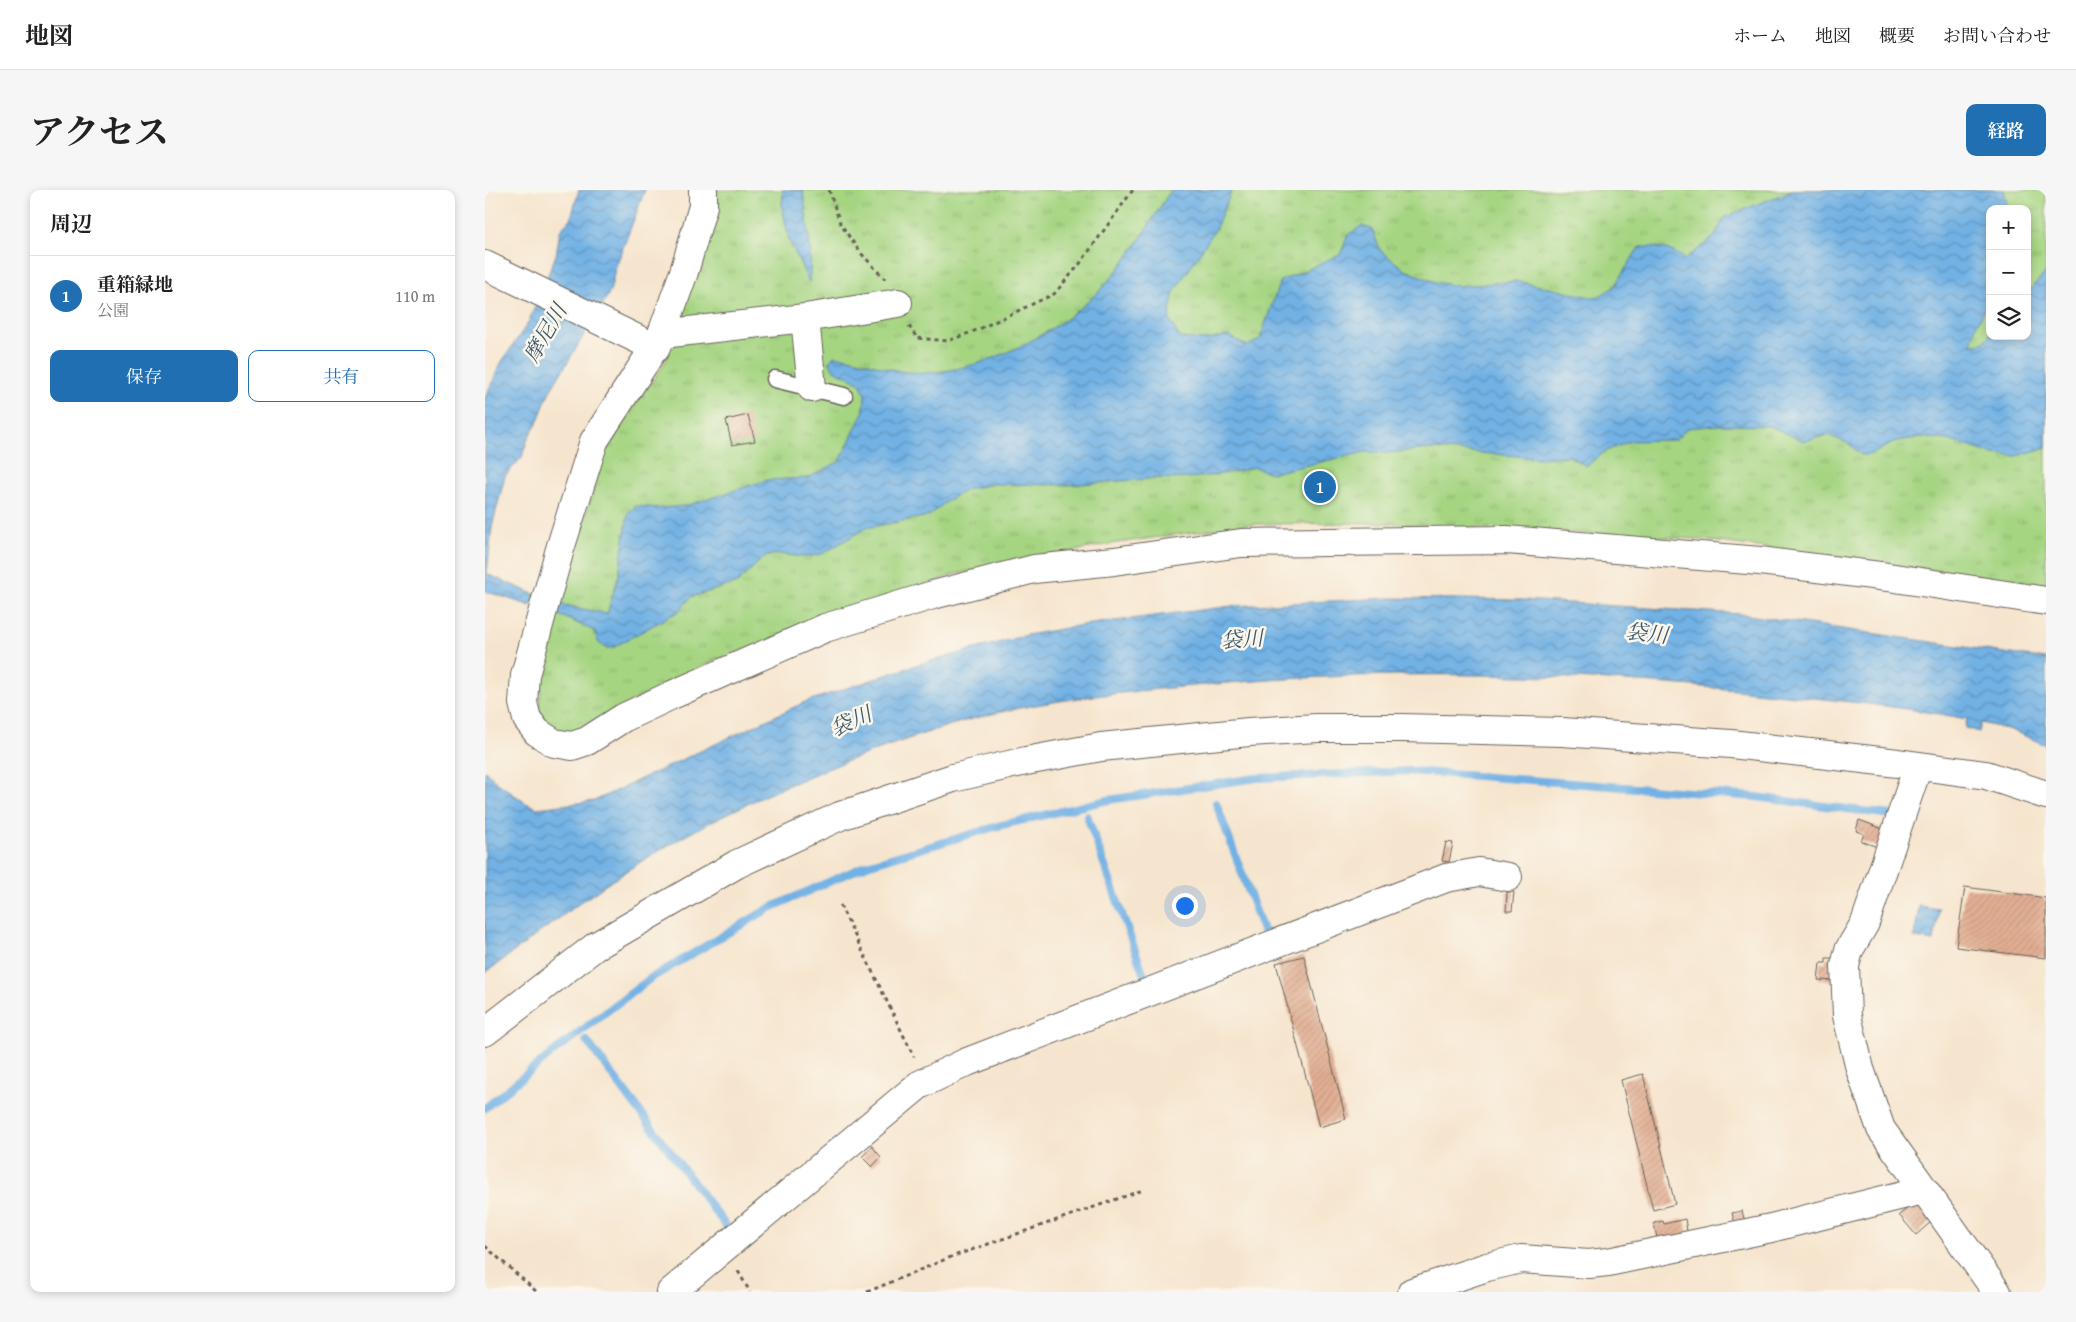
<!DOCTYPE html>
<html lang="ja">
<head>
<meta charset="utf-8">
<style>
  :root { --surface:#fff; --page:#f6f6f6; --text:#222; --muted:#767676; --line:#e0e0e0; --accent:#1f6fb2 }
  body { margin:0; font-family:"Gentium Book Plus","Noto Serif JP",serif; background:var(--page); color:var(--text) }
  .controls { position:absolute; right:15px; top:15px; display:grid; overflow:hidden; border-radius:10px; box-shadow:0 2px 8px #0003 }
  .controls button { width:45px; height:45px; display:grid; place-items:center; padding:0; border:0; border-bottom:1px solid var(--line); background:var(--surface); color:var(--text); font:25px sans-serif }
  .you { position:absolute; left:699px; top:715px; width:18px; height:18px; margin:-12px; border:4px solid #fff; border-radius:50%; background:#1a73e8; box-shadow:0 0 0 8px #1a73e833 }
  .badge { display:grid; place-items:center; width:32px; height:32px; border-radius:50%; background:var(--accent); color:#fff; font-size:16px; font-weight:700 }
  .pin { position:absolute; translate:-50% -50%; border:2px solid #fff; box-shadow:0 1px 5px #0006 }
  .list { margin:0; padding:0; list-style:none }
  h2 { display:flex; justify-content:space-between; align-items:center; height:65px; margin:0; padding:0 20px; font-size:21px }
  h2 small { font-size:16px; font-weight:400; color:var(--muted) }
  .list li { display:grid; grid-template-columns:32px 1fr auto; gap:15px; align-items:center; box-sizing:border-box; height:80px; padding:0 20px; border-top:1px solid var(--line) }
  .list b { display:block; font-size:19px; white-space:nowrap }
  .list p { margin:0; font-size:16px; white-space:nowrap; color:var(--muted) }
  .list em { font-size:16px; font-style:normal; color:var(--muted) }
  .actions { display:flex; gap:10px; padding:15px 20px }
  .actions a { flex:1; padding:11px 0; border:1px solid var(--accent); border-radius:10px; text-align:center; font-size:18px; color:var(--accent) }
  .actions .main { background:var(--accent); color:#fff }
  .icon { flex:none; width:28px; height:28px; fill:none; stroke:currentColor; stroke-width:2; stroke-linecap:round; stroke-linejoin:round }
  .map { position:relative; flex:none; width:1561px; height:1102px; overflow:hidden; border-radius:10px }
  header { display:flex; align-items:center; gap:30px; box-sizing:border-box; height:70px; padding:0 25px; background:var(--surface); border-bottom:1px solid var(--line) }
  header strong { font-size:24px }
  nav { display:flex; gap:28px; margin-inline-start:auto; font-size:18px }
  .intro { display:flex; align-items:center; justify-content:space-between; box-sizing:border-box; height:120px; padding:0 30px }
  h1 { margin:0; font-size:35px }
  .button { padding:12px 22px; border-radius:10px; background:var(--accent); color:#fff; font-size:18px; font-weight:700 }
  main { display:flex; gap:30px; padding:0 30px }
  aside { flex:1; background:var(--surface); border-radius:10px; box-shadow:0 2px 8px #0003 }
  .map>svg:first-child { display:block }
  .grass { fill:url(#grass-tufts); stroke:#61784f; fill-rule:evenodd }
  .water { fill:url(#water-waves); stroke:#466680 }
  .lines { fill:none; stroke-linecap:round; stroke-linejoin:round }
  .stream { stroke:#71b1e4; stroke-width:8 }
  .building { fill:url(#building-hatch) }
  .lane-casing { stroke:#68625a; stroke-width:19 }
  .street-casing { stroke:#68625a; stroke-width:30 }
  .path { stroke:#68625a; stroke-width:3; stroke-dasharray:4 4; stroke-linecap:butt }
  .lane { stroke:#fff; stroke-width:16 }
  .street { stroke:#fff; stroke-width:28 }
  .labels { text-anchor:middle; dominant-baseline:central; stroke-width:5; stroke-linejoin:round; paint-order:stroke }
  .water-label { font-size:21px; font-style:italic; fill:#3e586c; stroke:#fbf7ec }
</style>
</head>
<body>
<header>
<strong>地図</strong>
<nav><a>ホーム</a><a>地図</a><a>概要</a><a>お問い合わせ</a></nav>
</header>
<div class="intro"><h1>アクセス</h1><a class="button">経路</a></div>
<main>
<aside>
<h2>周辺<small></small></h2>
<ul class="list">
<li><span class="badge">1</span><div><b>重箱緑地</b><p>公園</p></div><em>110 m</em></li>
</ul>
<div class="actions"><a class="main">保存</a><a>共有</a></div>
</aside>
<div class="map">
<svg width="1561" height="1102" viewBox="0 0 1561 1102">
  <defs>
    <pattern id="grass-tufts" width="24" height="20" patternUnits="userSpaceOnUse" patternTransform="scale(1.25)"><rect width="24" height="20" fill="#a6d582"/><path d="M3 7l-1-3M5 7V3M7 7l1-3M15 17l-1-3M17 17v-4M19 17l1-3" fill="none" stroke="#8eb670"/></pattern>
    <pattern id="water-waves" width="16" height="10" patternUnits="userSpaceOnUse" patternTransform="scale(1.25)"><rect width="16" height="10" fill="#71b1e4"/><path d="M0 5q4-4 8 0t8 0" fill="none" stroke="#5c8fb8"/></pattern>
    <pattern id="building-hatch" width="6" height="6" patternUnits="userSpaceOnUse" patternTransform="scale(1.25)"><rect width="6" height="6" fill="#e2af93"/><path d="M-1 1l2-2M0 6l6-6M5 7l2-2" fill="none" stroke="#c1967e"/></pattern>
  </defs>
  <rect width="100%" height="100%" fill="#fbf7ec"/>
  <filter id="ink" filterUnits="userSpaceOnUse"><feTurbulence type="fractalNoise" baseFrequency=".02" numOctaves="2"/><feDisplacementMap in="SourceGraphic" scale="10" xChannelSelector="R" yChannelSelector="G"/><feConvolveMatrix kernelMatrix="1 2 1 2 8 2 1 2 1" color-interpolation-filters="sRGB"/></filter>
  <filter id="wash" filterUnits="userSpaceOnUse"><feTurbulence type="fractalNoise" baseFrequency=".0096" numOctaves="4" result="noise"/><feDisplacementMap in="SourceGraphic" scale="20" xChannelSelector="R" yChannelSelector="G"/><feGaussianBlur stdDeviation="1.12" result="paint"/><feColorMatrix in="noise" values="0 0 0 0 0 0 0 0 0 0 0 0 0 0 0 0 0 1.4 0 .05"/><feComposite in="paint" operator="in"/></filter>
  <g filter="url(#wash)">
    <rect width="100%" height="100%" fill="#f6e5ce"/>
    <path class="grass" d="M225 0H1561V394L1211 349 897 333 766 334 625 354 470 384 230 470 126 522 93 545 64 537 54 518 60 464 120 260 181 171ZM1505 19H1542V146H1505Z"/>
    <path class="water" d="M94 0H160L130 79 125 102 64 203 52 233 43 248 37 267 20 286 7 337 2 384 51 405 46 416 0 401V208L16 173 43 133 71 65 75 41 86 28Z
      M298 0H318C321 30 329 62 324 92L304 50 297 16Z
      M686 0H747L730 40 689 102 684 128 695 148 721 150 743 146 763 156 775 149 795 91C816 84 834 72 855 65L863 45 876 36 887 39 895 60 920 80 951 92 974 96 1031 91 1111 108 1129 97 1154 57C1175 57 1183 57 1200 69L1229 47 1240 27 1308 0H1519L1523 19H1505V96L1501 101 1502 117 1492 133 1486 154 1498 153 1505 145 1542 146V103L1561 82V258L1531 266 1507 264 1463 250 1436 247 1412 251 1387 264 1376 265 1364 254 1343 245 1319 251 1284 236 1234 235 1202 238 1191 250 1146 251 1121 261 1101 276 1084 266 1055 268 947 259 900 263 881 262 787 283 768 277C750 284 692 291 674 288L583 295 507 294 483 299 463 310 444 326 381 338 337 364 321 367 292 364 279 367 252 393 206 407 194 421 127 458H120L113 452 109 441 72 424 75 414 122 424 134 384 143 323 151 316 175 318 200 316 282 290 323 288 355 271 379 220 380 204 376 195 369 189 350 181 344 172 349 166C378 168 408 184 438 183 500 181 573 143 616 99 644 70 664 34 686 0Z
      M904 408 1039 410 1256 424 1561 469V555L1526 540 1496 533 1494 542 1480 538 1482 529C1415 516 1348 510 1280 503 1094 483 906 478 719 495 629 503 538 511 450 540 349 573 250 614 159 670 104 704 52 745 0 783V581L14 594 41 613 52 618 109 611 320 512 431 475 542 445 598 435 747 416Z
      M1434 716 1454 719 1449 751 1429 748Z"/>
    <g class="lines">
      <path class="stream" d="M731 613 779 743
        M602 626 661 791
        M101 850 241 1036
        M0 918 72 859 166 788 285 718 382 675 513 636 623 610 771 588 925 581 1271 607 1407 625"/>
    </g>
    <g id="blocks">
      <path class="building" d="M263 225 270 251 247 255 241 230Z
        M1374 630 1403 641 1398 659 1376 651 1379 644 1371 641Z
        M961 652 968 653 964 672 957 671Z
        M1480 697 1561 708V768L1471 757Z
        M1022 702H1029L1027 721H1021Z
        M819 766 861 929 834 937 791 773Z
        M1341 768H1348L1351 791 1333 790 1335 773H1341Z
        M1158 884 1190 1014 1168 1020 1136 890Z
        M387 956 396 967 387 977 377 967Z
        M1431 1012 1447 1031 1431 1045 1414 1025Z
        M1257 1021 1260 1032 1250 1034 1247 1023Z
        M1200 1029 1203 1047 1173 1053 1169 1033 1178 1031 1179 1034Z"/>
    </g>
  </g>
  <g filter="url(#ink)">
    <use href="#blocks" fill-opacity="0" stroke="#68625a" stroke-width="1"/>
    <g class="lines">
      <defs>
        <path id="lane" d="M290 189 359 206"/>
        <path id="street" d="M218 0V16L199 82 175 149 109 251 75 359 40 485 38 513 42 529 52 542 69 553 87 556 102 551 138 528 187 505 340 438 448 405 549 379 629 371 756 353 1022 350 1275 371 1403 387 1561 411
          M0 75 171 158
          M320 128 327 198
          M177 144 320 128 413 113
          M1433 576 1380 733 1364 760 1360 776 1362 826 1375 879 1396 939 1512 1102
          M0 842 111 756 252 674 355 626 468 588 541 571 616 557 764 542 832 538H917L1077 542 1246 554 1413 573 1501 585 1561 605
          M186 1102 434 895 482 872 961 688 994 682 1023 687
          M927 1102 1002 1077 1036 1069 1104 1074 1123 1072 1286 1038 1438 1000"/>
      </defs>
      <use href="#lane" class="lane-casing"/>
      <use href="#street" class="street-casing"/>
      <path class="path" d="M344 0 355 33 374 61 400 89
        M424 136 432 148 463 151 492 140 569 104 594 75 648 0
        M355 715 429 867
        M0 1056 52 1102
        M253 1081 265 1102
        M382 1102 466 1067 658 1000"/>
      <use href="#lane" class="lane"/>
      <use href="#street" class="street"/>
    </g>
  </g>
  <g class="labels">
    <g class="water-label">
      <text transform="translate(60 143) rotate(-60)">摩尼川</text>
      <text transform="translate(1162 443) rotate(6)">袋川</text>
      <text transform="translate(757 449) rotate(-4)">袋川</text>
      <text transform="translate(366 531) rotate(-24)">袋川</text>
    </g>
  </g>
</svg>
<div class="controls">
<button>+</button>
<button>−</button>
<button><svg class="icon" aria-label="layers" viewBox="0 0 24 24"><path d="M12 4l9 5-9 5-9-5zM3 14l9 5 9-5"/></svg></button>
</div>
<div class="you"></div>
<div class="pin badge" style="left:835px;top:297px">1</div>
</div>
</main>
</body>
</html>
